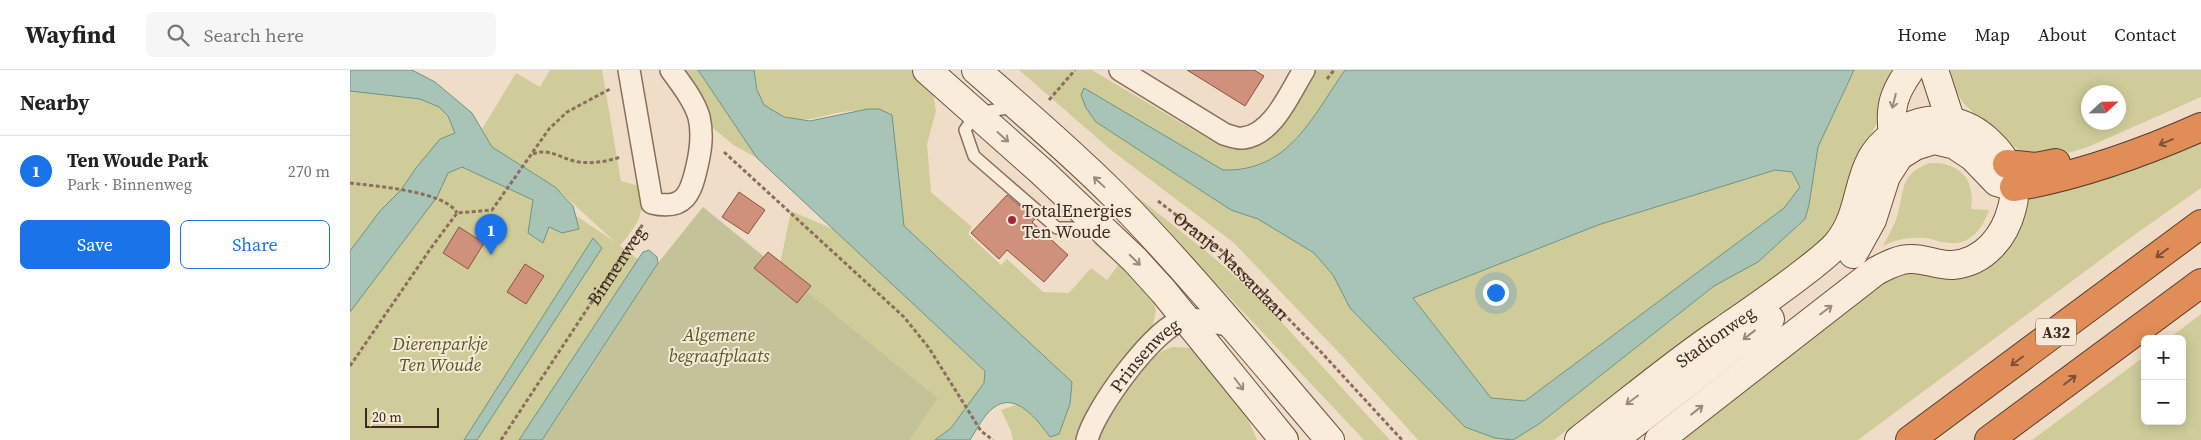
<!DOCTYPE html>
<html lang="en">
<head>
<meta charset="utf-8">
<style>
  :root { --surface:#fff; --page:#f6f6f6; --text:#222; --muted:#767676; --line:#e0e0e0; --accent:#1a73e8 }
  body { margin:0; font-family:"Source Serif 4",serif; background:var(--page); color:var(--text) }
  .controls { position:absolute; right:15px; bottom:15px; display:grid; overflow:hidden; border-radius:8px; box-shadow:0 2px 12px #0003 }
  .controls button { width:45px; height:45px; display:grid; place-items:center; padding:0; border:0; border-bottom:1px solid var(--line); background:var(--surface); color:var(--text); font:25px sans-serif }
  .compass { position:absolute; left:1731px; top:15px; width:45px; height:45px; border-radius:50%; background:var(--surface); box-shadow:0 2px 12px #0003; rotate:68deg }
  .scale { position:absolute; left:15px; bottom:12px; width:74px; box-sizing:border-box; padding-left:5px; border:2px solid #3c2920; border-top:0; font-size:14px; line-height:18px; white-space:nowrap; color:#3c2920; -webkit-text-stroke:4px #f7e9d7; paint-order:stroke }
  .you { position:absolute; left:1145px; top:222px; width:18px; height:18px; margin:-12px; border:4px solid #fff; border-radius:50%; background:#1a73e8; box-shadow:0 0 0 8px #1a73e833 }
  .badge { display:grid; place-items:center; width:32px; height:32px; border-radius:50%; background:var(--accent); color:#fff; font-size:16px; font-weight:700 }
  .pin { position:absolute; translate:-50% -41px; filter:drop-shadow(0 1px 2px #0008) }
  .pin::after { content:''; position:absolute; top:26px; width:18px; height:15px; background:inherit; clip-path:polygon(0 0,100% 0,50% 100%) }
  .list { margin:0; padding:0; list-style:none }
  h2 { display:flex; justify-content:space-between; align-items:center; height:65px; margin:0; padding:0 20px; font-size:21px }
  h2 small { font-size:16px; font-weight:400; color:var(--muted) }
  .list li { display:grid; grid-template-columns:32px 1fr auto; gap:15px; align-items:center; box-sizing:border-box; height:70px; padding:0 20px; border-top:1px solid var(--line) }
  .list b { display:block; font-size:19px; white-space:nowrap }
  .list p { margin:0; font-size:16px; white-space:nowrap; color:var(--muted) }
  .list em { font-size:16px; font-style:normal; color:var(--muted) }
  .actions { display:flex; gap:10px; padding:15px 20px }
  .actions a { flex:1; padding:11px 0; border:1px solid var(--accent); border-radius:8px; text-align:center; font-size:18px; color:var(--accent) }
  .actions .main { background:var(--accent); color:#fff }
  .icon { flex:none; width:28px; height:28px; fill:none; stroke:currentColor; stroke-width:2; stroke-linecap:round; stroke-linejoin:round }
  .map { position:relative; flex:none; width:1851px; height:370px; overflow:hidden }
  header { display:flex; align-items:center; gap:30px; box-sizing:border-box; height:70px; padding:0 25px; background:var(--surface); border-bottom:1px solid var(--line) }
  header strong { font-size:24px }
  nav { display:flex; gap:28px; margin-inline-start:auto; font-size:18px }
  .search { width:350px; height:45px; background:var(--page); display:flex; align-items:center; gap:12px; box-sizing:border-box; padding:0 18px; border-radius:8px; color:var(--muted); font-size:19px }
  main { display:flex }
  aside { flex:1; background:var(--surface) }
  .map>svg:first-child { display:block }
  .green { fill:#cfcc9a; fill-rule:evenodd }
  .cemetery { fill:#c4c299 }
  .water { fill:#a8c4b7; stroke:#6e9384; fill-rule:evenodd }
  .building { fill:#cf917c; stroke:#8c5241 }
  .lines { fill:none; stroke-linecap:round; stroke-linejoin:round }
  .service-casing { stroke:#8c6e5c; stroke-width:14 }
  .minor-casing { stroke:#8c6e5c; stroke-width:24 }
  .secondary-casing { stroke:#6e4f3f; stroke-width:30 }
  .motorway-casing { stroke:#5a3d30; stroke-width:30 }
  .path { stroke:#8c6e5c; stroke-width:3; stroke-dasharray:4 2.5; stroke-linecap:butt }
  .service { stroke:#faecdb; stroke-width:11 }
  .minor { stroke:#faecdb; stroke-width:21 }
  .secondary { stroke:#faecdb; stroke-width:28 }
  .motorway { stroke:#e08d57; stroke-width:28 }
  .oneway { stroke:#9b8a7e }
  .oneway2 { stroke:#7e5136 }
  .poi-dot { fill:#9d2a3d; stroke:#f7e9d7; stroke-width:2 }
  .labels { text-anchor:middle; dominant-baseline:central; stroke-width:4; stroke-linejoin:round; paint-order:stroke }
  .shield { fill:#f7e9d7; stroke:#746357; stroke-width:1 }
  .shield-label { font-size:16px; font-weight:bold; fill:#3c2920 }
  .poi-label { font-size:18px; fill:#3c2920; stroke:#f7e9d7; text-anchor:start }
  .street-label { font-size:18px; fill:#3c2920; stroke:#f7e9d7 }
  .park-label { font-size:18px; font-style:italic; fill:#555926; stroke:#f7e9d7 }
</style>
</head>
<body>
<header>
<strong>Wayfind</strong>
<div class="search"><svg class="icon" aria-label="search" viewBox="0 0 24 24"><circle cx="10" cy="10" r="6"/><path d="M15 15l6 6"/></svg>Search here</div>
<nav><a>Home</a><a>Map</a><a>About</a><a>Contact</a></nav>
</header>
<main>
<aside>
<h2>Nearby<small></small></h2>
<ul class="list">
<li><span class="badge">1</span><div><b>Ten Woude Park</b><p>Park · Binnenweg</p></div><em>270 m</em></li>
</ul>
<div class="actions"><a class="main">Save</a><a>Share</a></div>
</aside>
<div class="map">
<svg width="1851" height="370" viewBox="0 0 1851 370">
  <rect width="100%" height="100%" fill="#f0ddc7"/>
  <path class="green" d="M0 0 102 37 160 101 265 172 205 117 142 77 132 59 166 3 190 17 200 0H252L271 111 289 116C296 146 288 153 270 176L296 195 182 370H0Z
    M333 0H348L407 88 385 76 359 55Z
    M404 0H567L582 17 586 41 577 74 581 122 622 157 618 164 651 195 657 189 693 222 719 223 741 198 757 210 768 195 744 174 748 168 802 224 806 241 802 259 729 370H663L661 361 651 340 669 334 686 349 700 367 709 364 716 345 722 312 554 156 542 45C530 43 517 41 504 41 473 41 446 64 415 36 406 27 408 11 404 0Z
    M669 0H742L867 74C923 93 939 40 962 0H995C962 47 939 101 873 100L736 38 746 52 881 140 908 149 964 183 983 205 1000 238 1163 370 1189 354 1364 216 1408 192 1455 149 1459 135 1468 77 1504 0H1541L1529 49 1509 87 1486 158 1414 223 1366 246 1204 370H1068L994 288 884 173 761 80Z
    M1600 0H1851V27L1738 77 1708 86 1674 83 1652 69 1614 34 1604 18ZM1738 22H1768V52H1738Z
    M1851 66V118L1780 168 1508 370H1319L1548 200 1640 195 1653 185 1665 167 1675 125Z
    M1580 93C1609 92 1626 109 1621 139L1639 140C1634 156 1621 175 1601 173 1592 173 1584 169 1575 168 1560 167 1546 169 1533 176 1538 166 1545 155 1548 143 1555 118 1550 104 1580 93Z
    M1425 100 1442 102 1450 117 1434 138 1175 331 1141 328 1063 227 1248 155Z
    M775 117 862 186 910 229 1040 370H1014Z
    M441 141 483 159 635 301 634 313 601 358 585 370H560L588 328 429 199Z
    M1851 244V370H1682L1795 286V351H1832V269H1818Z
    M823 277 842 278 889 328 907 370H747C753 357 757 342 765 331 779 310 799 284 823 277Z"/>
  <path class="cemetery" d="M353 137 588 328 560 370H192L308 193Z"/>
  <path class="water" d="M0 0H62L85 12 122 43 142 77 205 117 223 136 229 159 212 163 199 157 193 173 178 163 183 130 112 97 98 103 87 127 0 242V181L30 141 51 120 66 98 90 69 105 63 98 46 89 37 70 29 0 21Z
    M348 0H404L407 20 414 35 434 47 460 51 518 39H529L542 45 554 156 722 312 720 334 709 364 700 367C688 351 666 320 643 338 633 346 627 359 620 370H585L601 358 634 313 635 301 407 88Z
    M995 0H1504L1468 77 1459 135 1455 149 1408 192 1364 216 1189 354 1163 370 1145 368 1115 357 1000 238 983 205 964 183 908 149 881 140 746 52 736 38 731 25 734 18 873 100C939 102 962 47 995 0ZM1425 100 1442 102 1450 117 1434 138 1175 331 1141 328 1063 228 1248 155Z
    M243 168 252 178 127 370H114Z
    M299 180 307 187 308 193 192 370H169L293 182Z"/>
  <path class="building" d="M837 0H904L914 6 895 36Z
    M389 122 415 140 398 164 372 147Z
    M657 125 685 149 682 152 718 185 694 212 657 180 649 189 621 163Z
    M109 157 134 173 118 199 93 183Z
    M418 182 461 216 447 233 404 198Z
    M175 194 194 206 176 234 157 222Z"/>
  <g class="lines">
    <defs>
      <path id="service" d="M666 37C642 41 628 38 615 60L624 86 707 158H729L741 147"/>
      <g id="minor">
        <path d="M279 0 302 133C335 141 341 123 347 96 351 79 353 64 349 47 344 30 331 14 321 0"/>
        <path d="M770 0 874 64C880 66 888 69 893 68 923 65 940 22 954 0"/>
        <path id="s3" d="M737 370C744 340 804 258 833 250 848 247 868 254 883 256"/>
      </g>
      <g id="secondary">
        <path d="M577 0 692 102 785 190 814 222 934 370"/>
        <path d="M626 0C673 41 720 81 764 125 840 203 909 287 980 370"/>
        <path d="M1584 0 1601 52"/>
        <path d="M1543 65C1539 37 1544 23 1560 0"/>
        <path d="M1503 184 1522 150 1536 106 1549 86 1565 76 1584 70 1605 75 1623 87 1647 112 1664 117"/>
        <path id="s4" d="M1229 370C1276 334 1323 294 1372 261 1401 241 1429 222 1457 200 1467 192 1478 184 1487 174 1519 136 1500 87 1552 60 1582 43 1616 49 1640 73 1657 88 1669 115 1662 138 1655 166 1635 192 1603 195 1589 196 1574 188 1560 189 1548 189 1536 196 1526 201L1309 370"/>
        <path d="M1263 370 1420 249"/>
      </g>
      <path id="motorway" d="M1657 94 1686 97 1706 93
        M1664 117C1729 106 1790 84 1851 57
        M1560 370 1851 154
        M1639 370 1851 213"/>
    </defs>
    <use href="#service" class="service-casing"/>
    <use href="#minor" class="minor-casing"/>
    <use href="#secondary" class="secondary-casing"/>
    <use href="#motorway" class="motorway-casing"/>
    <g class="path">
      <path d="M977 9 984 0"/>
      <path d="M699 30 725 0"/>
      <path d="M374 82 554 247 579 278 631 361 643 370"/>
      <path d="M183 84C199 77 213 90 229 92 244 94 257 91 271 87"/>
      <path d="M0 113C24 116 95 121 107 143"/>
      <path id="s1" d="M808 131 868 177 971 282 1052 370"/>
      <path d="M0 296 81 178 107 143 142 140 199 59 217 42 260 19"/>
      <path id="s2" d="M151 370 293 154"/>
    </g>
    <use href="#service" class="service"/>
    <use href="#minor" class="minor"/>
    <use href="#secondary" class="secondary"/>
    <use href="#motorway" class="motorway"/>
  </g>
  <defs><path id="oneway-shaft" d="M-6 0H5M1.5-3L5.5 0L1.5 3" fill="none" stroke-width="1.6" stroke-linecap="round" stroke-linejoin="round" transform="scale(1.25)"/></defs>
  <g class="oneway">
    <use href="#oneway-shaft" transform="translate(1544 31) rotate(104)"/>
    <use href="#oneway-shaft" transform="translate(653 67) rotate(42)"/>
    <use href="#oneway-shaft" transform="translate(749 112) rotate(-137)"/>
    <use href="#oneway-shaft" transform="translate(785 190) rotate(45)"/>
    <use href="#oneway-shaft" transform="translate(1476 240) rotate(-37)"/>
    <use href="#oneway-shaft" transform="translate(1399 265) rotate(142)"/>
    <use href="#oneway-shaft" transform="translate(889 314) rotate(53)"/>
    <use href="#oneway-shaft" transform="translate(1282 330) rotate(143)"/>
    <use href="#oneway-shaft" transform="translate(1347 340) rotate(-38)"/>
  </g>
  <g class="oneway2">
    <use href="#oneway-shaft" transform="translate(1816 72) rotate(157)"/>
    <use href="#oneway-shaft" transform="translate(1812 183) rotate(143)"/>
    <use href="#oneway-shaft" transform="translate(1667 291) rotate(143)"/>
    <use href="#oneway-shaft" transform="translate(1720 310) rotate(-37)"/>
  </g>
  <circle class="poi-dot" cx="662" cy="150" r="5"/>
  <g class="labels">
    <rect class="shield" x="1686" y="248.5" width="40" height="27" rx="4"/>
    <g class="shield-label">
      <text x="1706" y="262">A32</text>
    </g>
    <g class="poi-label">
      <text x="672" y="140">TotalEnergies<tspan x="672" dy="21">Ten Woude</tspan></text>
    </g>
    <g class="street-label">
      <text stroke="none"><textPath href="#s1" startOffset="98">Oranje Nassaulaan</textPath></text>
      <text stroke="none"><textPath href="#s2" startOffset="209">Binnenweg</textPath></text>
      <text stroke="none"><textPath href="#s4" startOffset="171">Stadionweg</textPath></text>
      <text stroke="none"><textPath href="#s3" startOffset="104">Prinsenweg</textPath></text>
    </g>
    <g class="park-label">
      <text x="369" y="264">Algemene<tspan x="369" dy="21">begraafplaats</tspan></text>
      <text x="90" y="273">Dierenparkje<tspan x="90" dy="21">Ten Woude</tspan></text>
    </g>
  </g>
</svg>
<div class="controls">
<button>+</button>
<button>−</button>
</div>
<svg class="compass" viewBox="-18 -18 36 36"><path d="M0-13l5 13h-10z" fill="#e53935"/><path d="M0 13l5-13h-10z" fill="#767676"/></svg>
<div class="scale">20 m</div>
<div class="you"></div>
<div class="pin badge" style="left:141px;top:185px">1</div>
</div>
</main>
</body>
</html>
